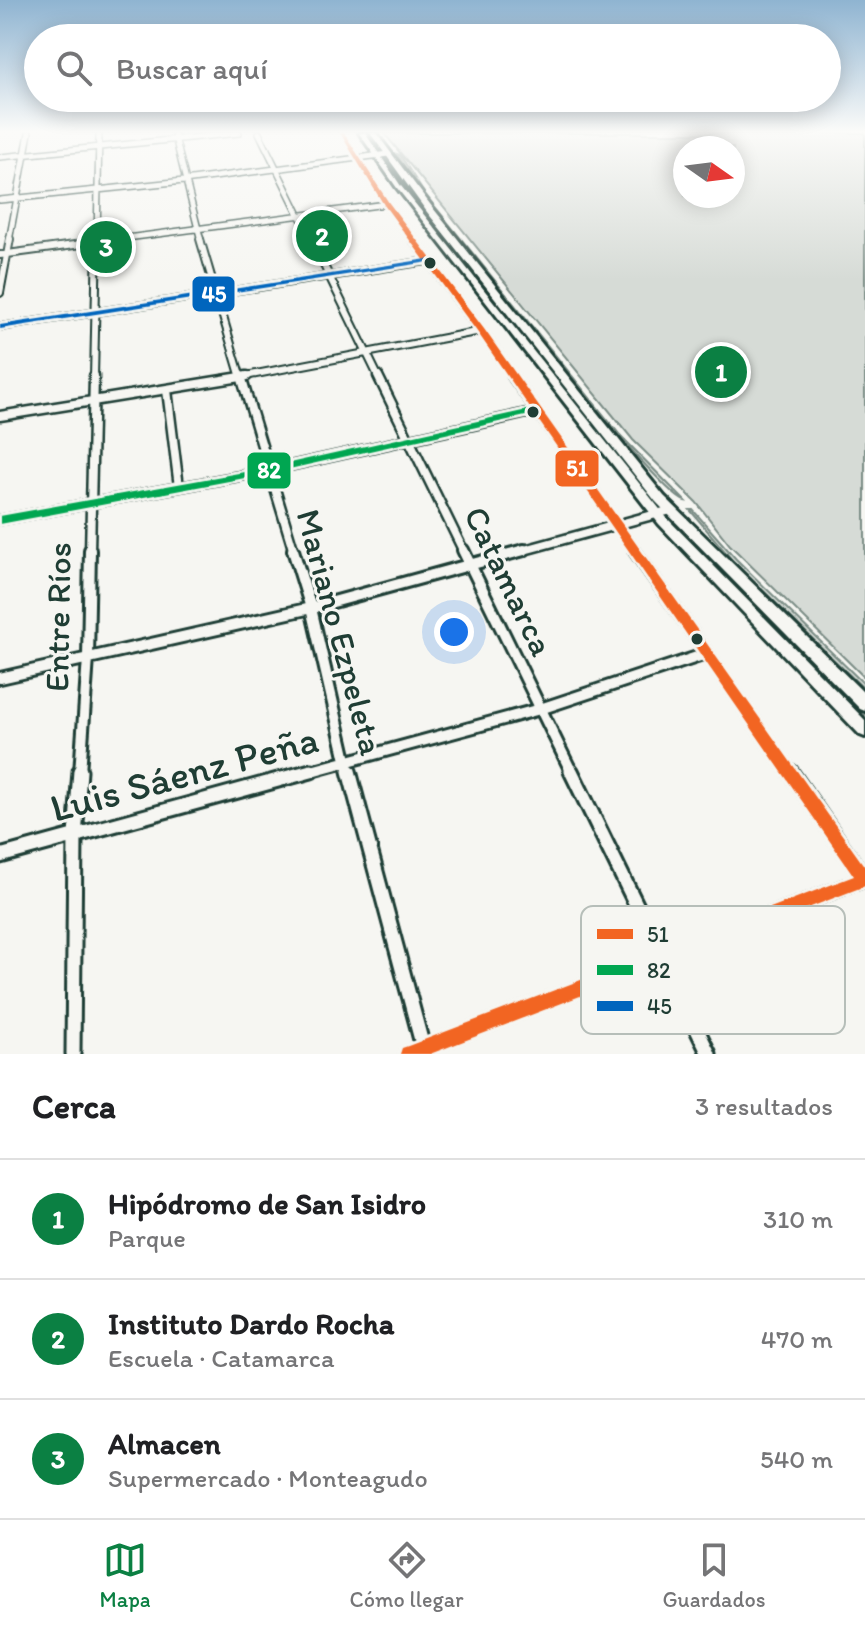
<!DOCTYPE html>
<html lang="es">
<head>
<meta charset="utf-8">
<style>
  :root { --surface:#fff; --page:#f2f2f2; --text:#202124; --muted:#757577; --line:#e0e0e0; --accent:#0b8043 }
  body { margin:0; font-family:Itim,sans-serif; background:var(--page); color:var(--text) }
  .compass { position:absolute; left:673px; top:136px; width:72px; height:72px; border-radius:50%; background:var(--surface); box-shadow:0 4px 20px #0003; rotate:104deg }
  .you { position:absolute; left:454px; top:632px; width:28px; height:28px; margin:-20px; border:6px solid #fff; border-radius:50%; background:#1a73e8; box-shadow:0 0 0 12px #1a73e833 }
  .badge { display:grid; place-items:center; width:52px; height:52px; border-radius:50%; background:var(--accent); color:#fff; font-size:26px; font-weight:700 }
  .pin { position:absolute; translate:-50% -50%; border:4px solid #fff; box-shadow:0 2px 8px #0006 }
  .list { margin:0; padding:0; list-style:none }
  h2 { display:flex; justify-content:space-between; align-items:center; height:104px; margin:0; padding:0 32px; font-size:34px }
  h2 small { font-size:26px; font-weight:400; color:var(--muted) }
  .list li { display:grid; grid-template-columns:52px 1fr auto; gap:24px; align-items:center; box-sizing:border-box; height:120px; padding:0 32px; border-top:2px solid var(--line) }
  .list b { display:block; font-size:30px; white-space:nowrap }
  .list p { margin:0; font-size:26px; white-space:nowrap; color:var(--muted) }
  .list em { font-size:26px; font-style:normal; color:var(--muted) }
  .icon { flex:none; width:44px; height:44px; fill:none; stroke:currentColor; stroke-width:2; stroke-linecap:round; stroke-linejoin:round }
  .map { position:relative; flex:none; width:865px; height:1054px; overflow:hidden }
  .search { position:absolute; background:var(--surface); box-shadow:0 4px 20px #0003; left:24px; right:24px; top:24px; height:88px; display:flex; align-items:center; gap:20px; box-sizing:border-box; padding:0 28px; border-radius:44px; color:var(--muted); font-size:30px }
  .sheet { height:464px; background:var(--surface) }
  nav { display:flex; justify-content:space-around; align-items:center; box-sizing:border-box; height:112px; border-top:2px solid var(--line); background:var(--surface); font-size:22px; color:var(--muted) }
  nav a { display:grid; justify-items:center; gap:4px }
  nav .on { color:var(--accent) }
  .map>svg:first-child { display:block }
  .green { fill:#d6dbd6; stroke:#7a8c85; stroke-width:2; fill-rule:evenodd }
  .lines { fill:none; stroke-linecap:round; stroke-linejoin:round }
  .street-far4-casing { stroke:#1f3d34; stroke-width:8 }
  .street-far3-casing { stroke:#1f3d34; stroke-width:10 }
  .street-far2-casing { stroke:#1f3d34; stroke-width:13 }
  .street-far1-casing { stroke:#1f3d34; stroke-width:16 }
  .street-casing { stroke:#1f3d34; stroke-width:19 }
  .secondary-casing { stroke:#1f3d34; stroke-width:6 }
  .street-far4 { stroke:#f6f6f2; stroke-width:5 }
  .street-far3 { stroke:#f6f6f2; stroke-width:6 }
  .street-far2 { stroke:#f6f6f2; stroke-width:8 }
  .street-far1 { stroke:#f6f6f2; stroke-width:10 }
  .street { stroke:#f6f6f2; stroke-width:13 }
  .secondary { fill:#f6f6f2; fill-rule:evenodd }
  .bus-1-casing { stroke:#f6f6f2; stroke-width:6 }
  .bus-2-casing { stroke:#f6f6f2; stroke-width:6 }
  .bus-3-casing { stroke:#f6f6f2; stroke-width:6 }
  .bus-1 { fill:#f26522; fill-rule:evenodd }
  .bus-2 { fill:#00a651; fill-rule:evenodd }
  .bus-3 { fill:#0065bd; fill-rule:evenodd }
  .bus-dot { fill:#1f3d34; stroke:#f6f6f2; stroke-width:3 }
  .labels { text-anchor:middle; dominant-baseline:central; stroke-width:6; stroke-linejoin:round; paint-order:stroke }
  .street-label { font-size:34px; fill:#1f3d34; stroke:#f6f6f2 }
  .near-street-label { font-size:40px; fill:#1f3d34; stroke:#f6f6f2 }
  .key { fill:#f6f6f2; stroke:#b6beb9; stroke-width:2 }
  .key-label { font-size:22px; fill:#1f3d34 }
  .line-badge { stroke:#f6f6f2; stroke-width:3 }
  .badge-label { font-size:22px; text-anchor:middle; font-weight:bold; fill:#fff }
</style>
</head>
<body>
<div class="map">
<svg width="865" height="1054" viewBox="0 0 865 1054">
  <rect width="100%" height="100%" fill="#f6f6f2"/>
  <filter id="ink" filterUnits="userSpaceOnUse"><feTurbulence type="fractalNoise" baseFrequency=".0125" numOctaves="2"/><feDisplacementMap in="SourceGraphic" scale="16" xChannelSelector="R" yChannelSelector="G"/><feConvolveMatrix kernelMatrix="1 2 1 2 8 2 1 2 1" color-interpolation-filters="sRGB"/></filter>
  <g filter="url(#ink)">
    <path class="green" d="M384 133H865V678L730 545 696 502 633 440ZM685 148H733V196H685Z
      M397 154 400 155 424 193 619 434 685 501C657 494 419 196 397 154Z
      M385 160 398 172 653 497 631 477 563 393Z
      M690 510H693L736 559 865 685V690L732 560Z
      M680 529 865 711V724L677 530Z"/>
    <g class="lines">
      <defs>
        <path id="street-far4" d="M174 133 201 241
          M259 133 312 241
          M342 133 386 204 414 241
          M0 157 239 133
          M0 200 184 181 388 154
          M9 241 29 133
          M97 241 99 133
          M104 241 386 204"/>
        <path id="street-far3" d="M200 239 241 378
          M311 239 379 378
          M412 239 514 378
          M0 255 119 239
          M0 293 10 239
          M0 327 427 261
          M94 378 97 239
          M235 378 481 331"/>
        <path id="street-far2" d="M241 376 294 552
          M378 376 464 552
          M512 376 636 552
          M167 390 179 487
          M0 416 247 376
          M0 520 267 471 536 411
          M90 552 94 376
          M517 552 671 510"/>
        <path id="street-far1" d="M293 550 311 608 349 773
          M463 550 572 773
          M634 550 791 773
          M0 678 311 608 524 550
          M80 773 88 658 90 550
          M304 773 540 709 706 654"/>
        <path id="street" d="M349 771 424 1051
          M571 771 709 1054
          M0 856 311 771
          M73 1054 75 836 80 771
          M408 1054 865 879 790 771"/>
        <path id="secondary" d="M359 133H365L401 186 667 518 865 720V737L860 735 659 524 397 188Z
          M370 133H376L433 208 664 496 865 694V711L860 709 656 502 427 212Z"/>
      </defs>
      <use href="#street-far4" class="street-far4-casing"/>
      <use href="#street-far3" class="street-far3-casing"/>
      <use href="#street-far2" class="street-far2-casing"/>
      <use href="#street-far1" class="street-far1-casing"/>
      <use href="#street" class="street-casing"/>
      <use href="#secondary" class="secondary-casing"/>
      <use href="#street-far4" class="street-far4"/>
      <use href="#street-far3" class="street-far3"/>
      <use href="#street-far2" class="street-far2"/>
      <use href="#street-far1" class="street-far1"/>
      <use href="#street" class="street"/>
      <use href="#secondary" class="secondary"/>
      <defs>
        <path id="bus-1" d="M340 133H344L389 203 484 329 865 867V886L430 1054H400L402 1048 408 1046 854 876 478 333 384 205Z"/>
        <path id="bus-2" d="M536 408 540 411 539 413 267 474 0 524V516L267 468Z"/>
        <path id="bus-3" d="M427 259 429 260V262L0 329V325Z"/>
      </defs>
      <use href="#bus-1" class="bus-1-casing"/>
      <use href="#bus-2" class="bus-2-casing"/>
      <use href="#bus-3" class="bus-3-casing"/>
      <use href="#bus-1" class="bus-1"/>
      <use href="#bus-2" class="bus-2"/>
      <use href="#bus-3" class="bus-3"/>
    </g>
  </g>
  <linearGradient id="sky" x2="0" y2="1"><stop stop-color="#8fb4d1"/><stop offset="0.47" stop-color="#fbfbf9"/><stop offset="1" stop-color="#fbfbf9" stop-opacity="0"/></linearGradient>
  <rect width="865" height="280" fill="url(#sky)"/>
  <g class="bus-dot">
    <circle cx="430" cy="263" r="7"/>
    <circle cx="533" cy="412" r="7"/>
    <circle cx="697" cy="639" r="7"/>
  </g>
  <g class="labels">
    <g class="street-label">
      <text transform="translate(509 581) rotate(64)">Catamarca</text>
      <text transform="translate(58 617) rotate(-89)">Entre Ríos</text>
      <text transform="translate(340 632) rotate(75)">Mariano Ezpeleta</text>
    </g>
    <g class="near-street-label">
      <text transform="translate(184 773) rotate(-15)">Luis Sáenz Peña</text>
    </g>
  </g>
  <rect x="581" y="906" width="264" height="128" rx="12" class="key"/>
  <rect x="597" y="929" width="36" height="10" fill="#f26522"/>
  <rect x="597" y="965" width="36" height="10" fill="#00a651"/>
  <rect x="597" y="1001" width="36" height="10" fill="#0065bd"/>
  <g class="key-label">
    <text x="647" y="942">51</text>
    <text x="647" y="978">82</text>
    <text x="647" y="1014">45</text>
  </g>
  <g class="line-badge">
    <rect x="191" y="275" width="45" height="38" rx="8" fill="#0065bd"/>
    <rect x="554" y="449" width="46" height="39" rx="8" fill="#f26522"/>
    <rect x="246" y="451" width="46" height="39" rx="8" fill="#00a651"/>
  </g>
  <g class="badge-label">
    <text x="214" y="302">45</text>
    <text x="577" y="476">51</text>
    <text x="269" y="478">82</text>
  </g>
</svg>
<svg class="compass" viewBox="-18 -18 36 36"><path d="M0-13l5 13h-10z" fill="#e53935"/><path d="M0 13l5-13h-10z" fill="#757577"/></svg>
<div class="you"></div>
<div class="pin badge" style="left:721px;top:372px">1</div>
<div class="pin badge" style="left:322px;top:236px">2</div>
<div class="pin badge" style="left:106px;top:247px">3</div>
<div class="search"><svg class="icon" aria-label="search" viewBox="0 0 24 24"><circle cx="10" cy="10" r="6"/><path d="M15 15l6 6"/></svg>Buscar aquí</div>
</div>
<section class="sheet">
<h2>Cerca<small>3 resultados</small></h2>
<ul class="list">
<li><span class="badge">1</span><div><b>Hipódromo de San Isidro</b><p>Parque</p></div><em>310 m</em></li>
<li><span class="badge">2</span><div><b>Instituto Dardo Rocha</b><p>Escuela · Catamarca</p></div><em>470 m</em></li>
<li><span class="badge">3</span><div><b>Almacen</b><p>Supermercado · Monteagudo</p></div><em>540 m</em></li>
</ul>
</section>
<nav>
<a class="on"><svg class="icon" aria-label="map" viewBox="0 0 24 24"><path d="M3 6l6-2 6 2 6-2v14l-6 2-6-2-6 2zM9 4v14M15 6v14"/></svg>Mapa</a>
<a><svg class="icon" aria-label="directions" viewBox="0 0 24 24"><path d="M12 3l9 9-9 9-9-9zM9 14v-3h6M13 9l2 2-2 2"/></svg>Cómo llegar</a>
<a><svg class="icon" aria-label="saved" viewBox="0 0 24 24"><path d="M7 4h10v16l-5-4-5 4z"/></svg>Guardados</a>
</nav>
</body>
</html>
